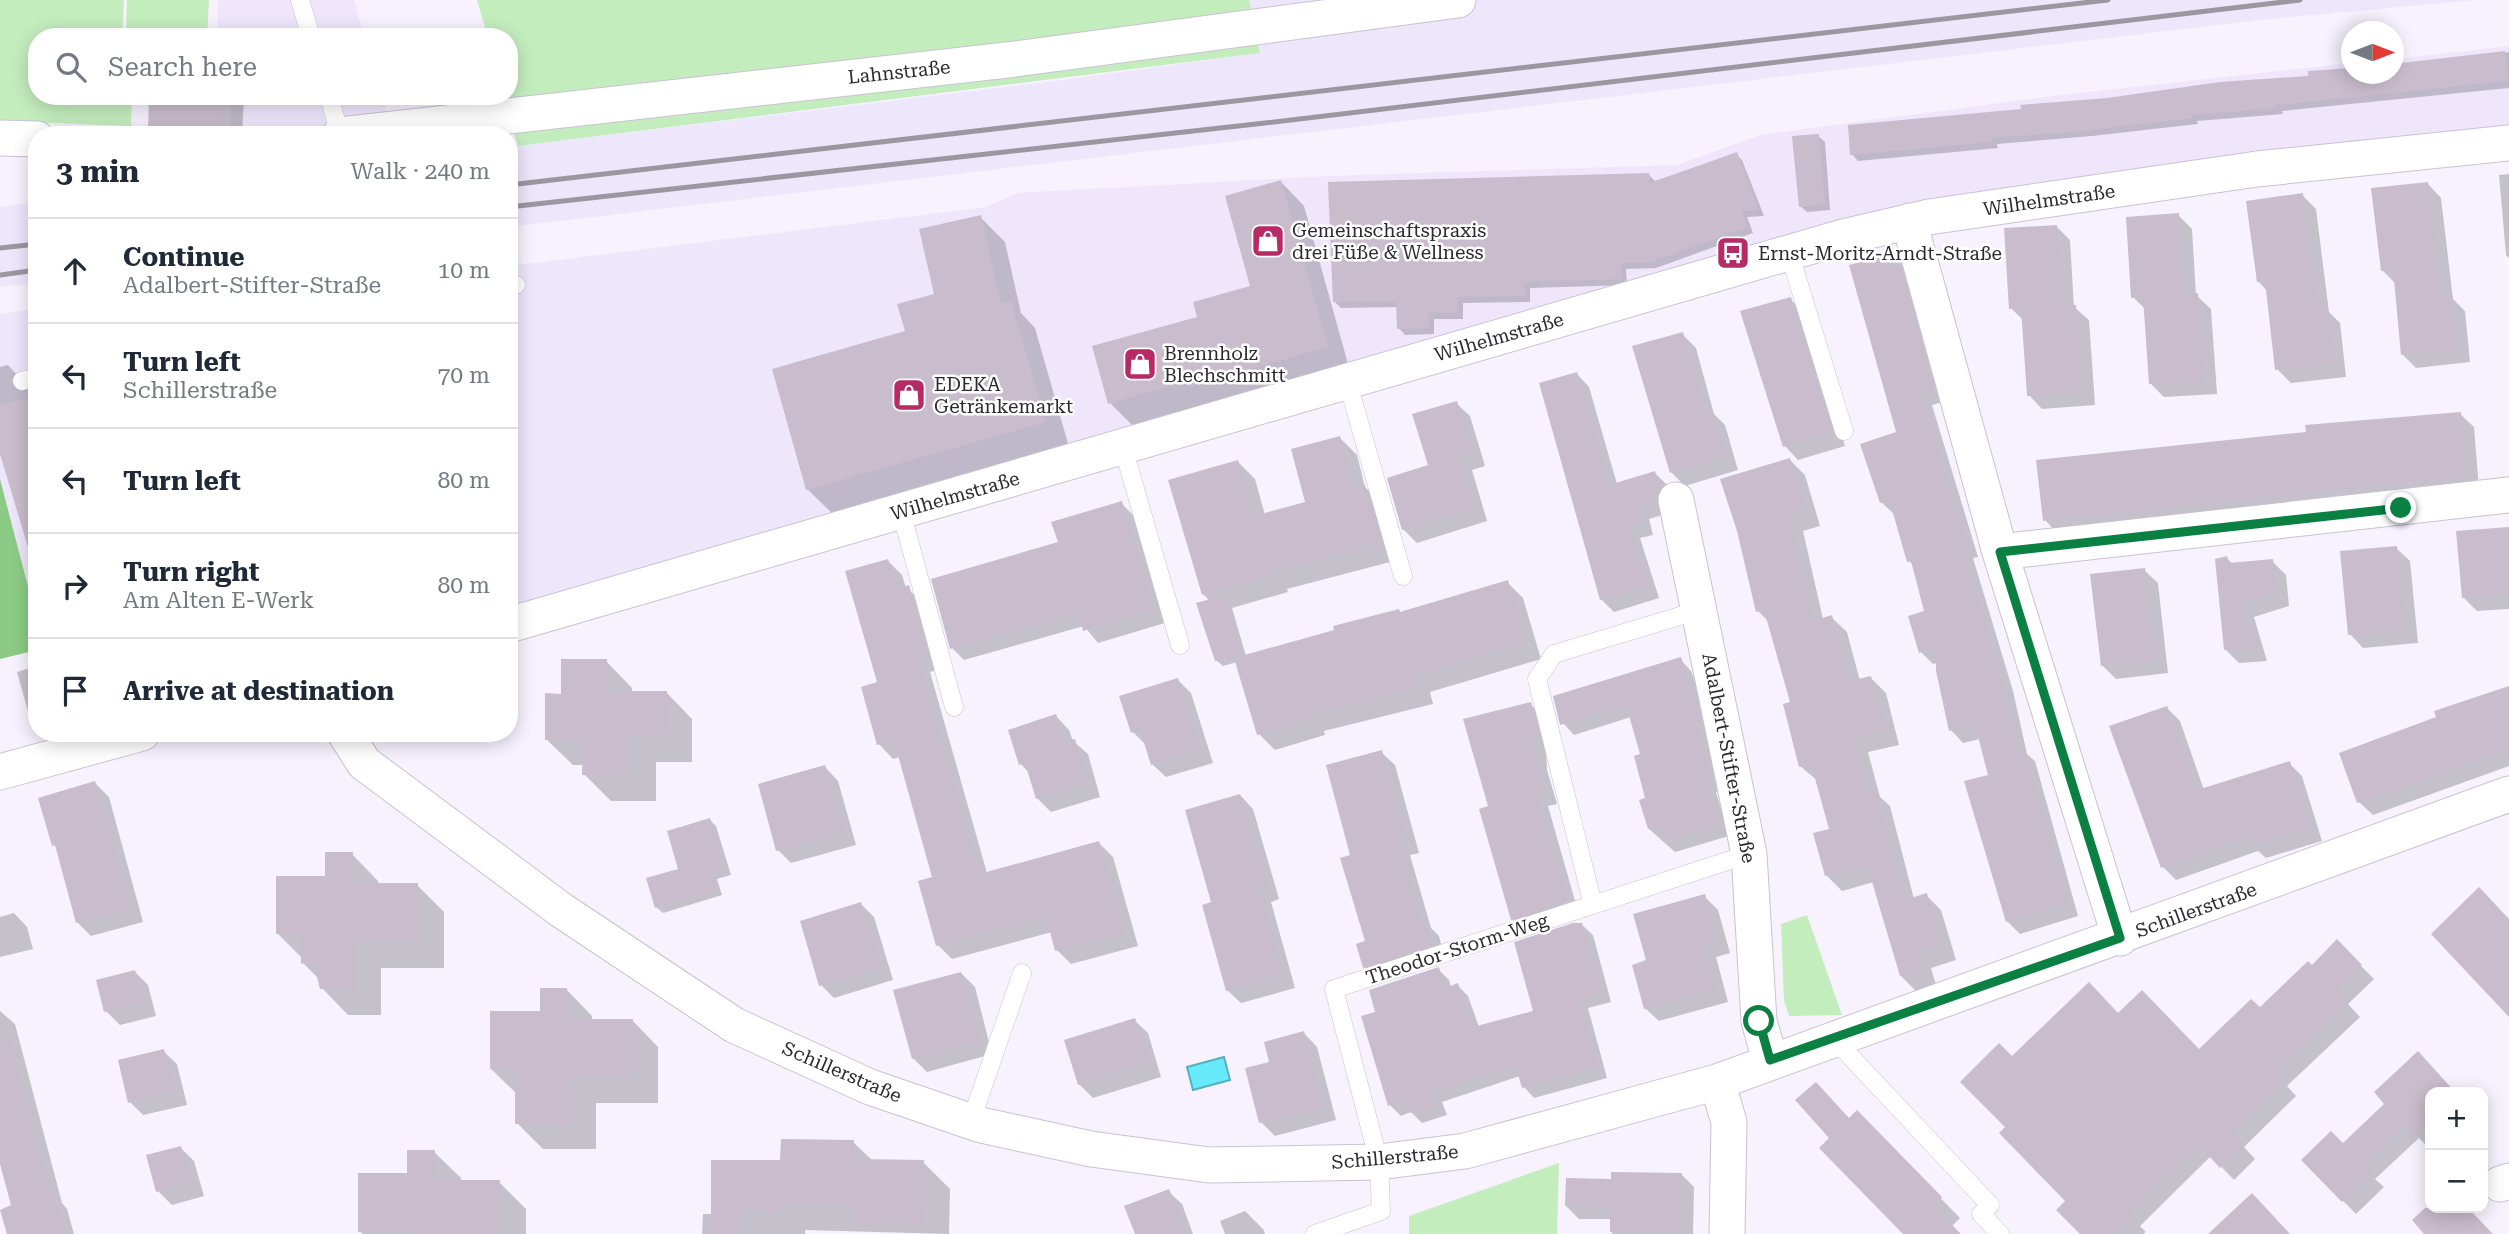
<!DOCTYPE html>
<html lang="en">
<head>
<meta charset="utf-8">
<style>
  :root { --surface:#fff; --page:#f6f6f7; --text:#1f2937; --muted:#747a83; --line:#e0e1e3 }
  body { margin:0; font-family:"Roboto Serif",serif; background:var(--page); color:var(--text) }
  .controls { position:absolute; right:21px; bottom:21px; display:grid; overflow:hidden; border-radius:14px; box-shadow:0 4px 18px #0003 }
  .controls button { width:63px; height:63px; display:grid; place-items:center; padding:0; border:0; border-bottom:2px solid var(--line); background:var(--surface); color:var(--text); font:35px sans-serif }
  .compass { position:absolute; left:2341px; top:21px; width:63px; height:63px; border-radius:50%; background:var(--surface); box-shadow:0 4px 18px #0003; rotate:90deg }
  .stop { position:absolute; width:21px; height:21px; margin:-16px; border:5px solid #0b8043; border-radius:50%; background:#fff }
  .stop.end { background:#0b8043; border-color:#fff; box-shadow:0 2px 7px #0008 }
  .list { margin:0; padding:0; list-style:none }
  h2 { display:flex; justify-content:space-between; align-items:center; height:91px; margin:0; padding:0 28px; font-size:30px }
  h2 small { font-size:23px; font-weight:400; color:var(--muted) }
  .list li { display:grid; grid-template-columns:46px 1fr auto; gap:21px; align-items:center; box-sizing:border-box; height:105px; padding:0 28px; border-top:2px solid var(--line) }
  .list b { display:block; font-size:26px; white-space:nowrap }
  .list p { margin:0; font-size:23px; white-space:nowrap; color:var(--muted) }
  .list em { font-size:23px; font-style:normal; color:var(--muted) }
  .icon { flex:none; width:38px; height:38px; fill:none; stroke:currentColor; stroke-width:2; stroke-linecap:round; stroke-linejoin:round }
  .map { position:relative; flex:none; width:2509px; height:1234px; overflow:hidden }
  .search { position:absolute; background:var(--surface); box-shadow:0 4px 18px #0003; left:28px; top:28px; width:490px; height:77px; display:flex; align-items:center; gap:18px; box-sizing:border-box; padding:0 24px; border-radius:28px; color:var(--muted); font-size:26px }
  .panel { position:absolute; background:var(--surface); box-shadow:0 4px 18px #0003; left:28px; top:126px; width:490px; height:616px; border-radius:28px }
  .map>svg:first-child { display:block }
  .built { fill:#eee6fb }
  .industrial { fill:#efe6fc }
  .green { fill:#c4edbe }
  .forest { fill:#8ccb85 }
  .water { fill:#67eafc; stroke:#55b0bf; stroke-width:2 }
  .shadow { fill:#0003 }
  .building { fill:#c9bccc }
  .lines { fill:none; stroke-linecap:round; stroke-linejoin:round }
  .service-casing { stroke:#c9c2d4; stroke-width:19 }
  .minor-casing { stroke:#c9c2d4; stroke-width:37 }
  .service { stroke:#fff; stroke-width:18 }
  .minor { stroke:#fff; stroke-width:35 }
  .rail { stroke:#9b97a1; stroke-width:5 }
  .route { stroke:#0b8043; stroke-width:9 }
  .labels { text-anchor:middle; dominant-baseline:central; stroke-width:5; stroke-linejoin:round; paint-order:stroke }
  .street-label { font-size:19px; fill:#2c2930; stroke:#fff }
  .poi-label { font-size:19px; fill:#2c2930; stroke:#fff; text-anchor:start }
</style>
</head>
<body>
<div class="map">
<svg width="2509" height="1234" viewBox="0 0 2509 1234">
  <rect width="100%" height="100%" fill="#f7f2fe"/>
  <path class="built" d="M1249 0H2475L2260 20 509 227V147L1055 81 1259 53Z
    M37 202V283L0 287V207Z
    M986 207 1057 448 509 609V266Z
    M37 309V621L0 479V314Z"/>
  <path class="industrial" d="M218 0H354L364 37H217Z
    M2509 46V132L2090 186 1057 448 986 207 1017 193 1327 176 1677 165 1760 135 2061 95 2351 63 2352 74H2394V59Z
    M230 96H382L391 129 340 135H231Z"/>
  <path class="green" d="M0 0H124L122 37H37V96H132L131 126 0 121Z
    M127 0H209L207 37H126Z
    M477 0H1249L1260 53 518 146 504 96H509V37H488Z
    M1807 915 1842 1015 1789 1016 1784 1001 1781 924Z
    M1559 1163 1557 1234H1409V1216Z"/>
  <path class="forest" d="M0 479 37 621V650L0 659Z"/>
  <path class="water" d="M1224 1057 1230 1080 1193 1090 1187 1067Z"/>
  <path class="shadow" d="M2509 52V88L2282 111 2283 114 2197 121 2198 124 2092 136 1997 144 1998 148 1858 161 1852 154 2023 111 2310 78 2309 73 2352 69V74H2394Z
    M151 96H244L242 135H157L150 128Z
    M1818 136 1825 142 1830 210 1807 212 1800 206Z
    M1736 154 1742 160 1764 216 1747 217 1753 233 1656 268 1626 269 1627 285 1530 288V302L1463 303V319H1434V334L1405 335 1399 328 1398 307 1341 308 1335 302 1649 175 1655 181Z
    M2509 174V258L2506 255 2499 175Z
    M1281 182 1304 206 1350 371 1133 426 1110 403 1199 318 1252 288Z
    M2428 184 2441 198 2453 299 2465 311 2470 362 2416 368 2402 354 2396 284 2382 270Z
    M2302 195 2316 209 2329 312 2340 323 2346 377 2291 383 2277 369 2268 292 2258 281Z
    M2178 215 2192 229 2196 295 2211 309 2217 394 2164 397 2151 384 2146 310 2133 297Z
    M980 217 1005 242 1021 313 1035 328 1069 447 832 513 807 489 907 332 936 295Z
    M2056 226 2070 240 2074 307 2089 320 2095 405 2042 409 2029 395 2024 321 2011 308Z
    M1896 254 1909 267 1946 401 1932 405 1978 557 1973 558 2013 691 2027 754 2035 761 2078 916 2020 934 2007 921 1990 776 1980 739 1963 743 1951 730 1937 663 1933 664 1921 652 1926 612 1914 566 1909 561 1894 514 1881 502 1898 433Z
    M1790 299 1804 313 1845 446 1798 460 1785 446Z
    M1682 334 1696 348 1714 414 1725 425 1738 470 1685 486 1672 473 1634 347Z
    M8 365 37 397V571L0 448V367Z
    M1577 374 1589 387 1617 484 1655 473 1667 485 1672 502 1669 513 1649 519 1653 535 1640 538 1659 598 1614 612 1601 599Z
    M1456 403 1470 416 1485 466 1472 470 1487 521 1417 543 1403 529Z
    M2460 414 2474 427 2479 489 2058 534 2045 520Z
    M1340 438 1357 455 1365 487 1382 504 1394 561 1287 589 1288 592 1232 608 1246 656 1507 582 1523 598 1541 659 1430 692 1433 704 1324 731 1325 735 1275 750 1259 734 1237 662 1223 666 1216 660 1210 601 1203 594 1238 462 1255 479 1265 515 1307 503Z
    M1790 460 1805 475 1820 526 1803 531 1823 619 1831 617 1847 632 1860 681 1871 678 1886 693 1899 745 1868 752 1880 797 1890 806 1914 899 1926 895 1941 910 1956 960 1931 968 1936 985 1916 991 1901 976 1874 882 1842 891 1826 875 1831 830 1818 781 1800 766 1793 703 1770 623 1758 611Z
    M1121 503 1134 516 1165 623 1098 643 1084 626 964 660 952 648 1060 543Z
    M2509 528V609L2477 611 2463 597Z
    M2396 548 2410 561 2418 643 2363 648 2350 634Z
    M2227 558 2233 565 2272 561 2286 575 2289 606 2254 617 2267 661 2239 663 2226 650Z
    M888 561 902 575 906 588 923 602 941 669 930 672 987 873 1099 843 1113 857 1138 946 1071 964 1057 950 1052 932 952 959 938 945 934 878 900 757 893 759 879 744V683Z
    M2144 570 2158 583 2168 673 2116 679 2102 665Z
    M1680 659 1691 671 1708 716 1712 734 1706 735 1721 790 1716 792 1729 836 1675 852 1649 829 1642 756 1631 717 1574 735 1563 723Z
    M606 661 632 688V692H666L692 719V762H656V801H611L584 774V765H573L546 739 562 695Z
    M37 666V727L31 722 17 672Z
    M1178 680 1191 693 1213 763 1166 777 1152 764 1147 746 1133 732Z
    M2509 688V766L2373 815 2359 802 2439 718Z
    M1530 704 1544 718 1547 770 1557 804 1548 806 1579 915 1526 932 1512 919 1490 807Z
    M2167 708 2180 721 2204 790 2289 763 2302 776 2322 841 2266 858 2258 851 2176 880 2163 867Z
    M1056 716 1069 730 1073 741 1088 754 1100 797 1051 812 1037 798 1029 773 1021 764Z
    M1381 752 1395 765 1419 853 1410 855 1431 928 1439 936 1445 959 1378 980 1364 967Z
    M825 767 838 781 856 845 791 863 778 850Z
    M95 783 109 797 143 922 91 936 77 922 58 849 54 845Z
    M1240 795 1253 809 1279 899 1271 902 1295 988 1241 1003 1227 990 1214 903Z
    M710 820 716 826 731 875 717 879 722 895 663 913 656 907Z
    M352 854 378 881V885H417L444 912V968H381V1015H348L322 988 319 979 303 963V959L277 933Z
    M1704 896 1718 910 1730 953 1716 957 1728 1002 1659 1021 1645 1008 1648 962Z
    M861 904 874 917 893 980 834 998 821 985Z
    M14 913 27 927 33 949 0 957V917Z
    M1582 925 1593 935 1611 1002 1588 1008 1607 1078 1534 1098 1524 1087 1520 1076 1442 1102 1447 1115 1422 1123 1411 1112 1401 1116 1390 1105 1377 1013 1438 969 1449 980 1451 987 1457 985 1468 996 1479 1027 1535 1012Z
    M2337 942 2374 979 2348 1004 2360 1017 2287 1086 2296 1096 2244 1147 2255 1159 2234 1180 2211 1156 2140 1226 2146 1232 2143 1234H2083L2068 1201 2007 1127 2012 1058 2119 1015 2200 1051 2260 1010 2312 967Z
    M135 972 148 985 156 1016 120 1025 106 1011Z
    M961 973 975 987 992 1054 927 1072 913 1058Z
    M566 989 592 1016V1020H632L658 1047V1103H596V1149H543L517 1123V1094L491 1069Z
    M0 1011 15 1024 62 1203 67 1209 74 1234H9L13 1206 0 1160Z
    M1134 1020 1148 1033 1161 1077 1093 1098 1079 1084Z
    M1304 1033 1317 1047 1336 1120 1275 1136 1261 1122 1271 1063Z
    M163 1051 177 1064 187 1105 143 1115 130 1102Z
    M2431 1067 2454 1092H2430V1145L2428 1147 2419 1138 2375 1179 2384 1187 2356 1214 2303 1160 2343 1145Z
    M1857 1113 1960 1218 1951 1227 1959 1234H1905L1850 1120Z
    M853 1142 873 1161 923 1162 950 1189 949 1234 805 1230V1234H702L703 1214H713L782 1161Z
    M181 1148 194 1161 204 1196 172 1205 158 1191Z
    M434 1152 461 1178V1182H499L526 1209V1234H363L359 1231Z
    M1681 1174 1694 1187 1693 1234H1612V1219H1579L1566 1206 1612 1181Z
    M1168 1191 1182 1204 1193 1234H1137Z
    M1245 1211 1264 1230 1265 1234H1225L1220 1221Z"/>
  <path class="building" d="M2505 51 2508 81 2277 105V108L2192 115V118L2084 131 1992 138V142L1850 155 1848 125 2021 109 2020 105 2107 98 2220 82 2308 76V71L2351 68V74H2393V64Z
    M149 96H223L222 131 148 129Z
    M1819 134 1825 204 1799 207 1792 136Z
    M1737 152 1759 210 1742 211 1748 227 1648 263H1621V279L1524 282 1525 296 1457 297 1458 313H1428L1429 328 1397 329 1396 302H1333L1328 182 1649 173 1650 183Z
    M1281 180 1328 347 1189 386 1187 381 1108 404 1092 346 1197 317 1193 302 1250 286 1225 196Z
    M2428 182 2442 296 2452 295 2457 349 2401 355 2393 269 2381 271 2371 188Z
    M2303 193 2317 308 2327 307 2333 363 2275 370 2265 281 2257 282 2246 201Z
    M2179 213 2184 294 2198 293 2204 381 2149 384 2143 297 2131 298 2126 217Z
    M981 215 1001 304 1011 301 1046 422 806 490 772 369 905 331 897 304 934 294 919 229Z
    M2057 225 2062 306 2076 305 2082 392 2027 396 2021 308 2009 309 2004 228Z
    M1897 253 1934 389 1921 393 1967 545 1962 546 2001 677 2017 748 2023 747 2067 903 2006 922 1964 781 1988 775 1975 725 1949 731 1936 671V648L1919 653 1908 616 1924 611 1911 561 1907 562 1889 499 1880 503 1860 444 1896 432 1849 265Z
    M1791 297 1832 432 1783 447 1740 311Z
    M1683 332 1705 411 1712 409 1726 456 1670 473 1632 346Z
    M1577 372 1609 485 1655 471 1660 489 1656 501 1638 507 1642 523 1629 526 1648 586 1600 600 1539 383Z
    M37 395V553L30 554 0 454V406Z
    M1457 401 1473 452 1459 456 1475 507 1402 530 1387 478 1428 465 1412 414Z
    M2461 412 2467 476 2043 521 2036 460 2306 432 2305 425Z
    M1340 436 1354 488 1365 485 1380 537 1376 538 1378 544 1270 572 1271 575 1202 595 1168 480 1238 460 1254 516 1305 502 1291 449Z
    M1790 458 1806 511 1789 516 1813 621 1832 615 1850 681 1871 676 1885 730 1854 737 1868 791 1875 789 1904 900 1927 893 1942 945 1917 952 1922 970 1900 976 1867 865 1825 876 1813 833 1829 829 1811 764 1799 767 1783 704 1790 702 1764 610 1756 612 1737 531 1720 479Z
    M1122 501 1153 610 1083 631 1078 612 950 649 931 579 1058 542 1051 522Z
    M2509 527V595L2462 598 2456 531Z
    M2397 546 2405 630 2348 635 2340 551Z
    M2227 556 2229 563 2273 559 2276 592 2242 604 2255 647 2224 650 2215 559Z
    M888 559 897 589 909 585 928 655 917 658 976 864 980 863 983 873 1099 841 1124 932 1055 951 1046 916 936 946 918 881 932 877 894 741 877 745 861 687 877 682 845 571Z
    M2145 568 2155 660 2101 666 2090 574Z
    M1508 580 1526 642 1415 676 1418 688 1309 715 1310 719 1257 735 1234 658 1334 630 1333 626 1399 609 1400 612Z
    M1225 595 1242 653 1215 661 1196 603Z
    M1681 657 1697 703 1701 723 1696 724 1711 779 1706 781 1719 824 1662 841 1657 827 1648 829 1639 800 1645 798 1634 756 1640 754 1626 705 1560 725 1553 696Z
    M561 659H607V691H667L666 736H630V776L582 775 583 740H545V693L561 694Z
    M1178 678 1200 750 1151 765 1140 730 1131 733 1119 696Z
    M2509 686V750L2357 803 2339 753 2436 717 2434 711Z
    M1531 702 1538 731 1534 732V755L1545 790 1536 793 1567 901 1511 920 1479 809 1488 806 1463 719Z
    M2167 706 2197 790 2290 761 2310 828 2251 846 2248 837 2161 868 2109 726Z
    M1056 714 1065 741 1075 739 1088 783 1036 799 1025 763 1019 765 1008 730Z
    M1382 750 1406 840 1398 842 1420 922 1425 921 1432 945 1363 968 1356 944 1365 941 1340 858 1350 855 1326 765Z
    M825 765 844 832 776 851 758 784Z
    M95 781 130 908 76 923 55 845 52 846 38 798Z
    M1240 794 1267 886 1259 888 1282 975 1226 991 1202 905 1211 902 1185 810Z
    M710 818 725 868 712 872 717 889 655 908 646 878 678 869 667 831Z
    M325 852H353V883H418V942H355V989H320L313 961 301 964V934H276V876H325Z
    M2479 887 2509 919V1017L2431 934Z
    M1705 894 1718 940 1703 944 1715 989 1644 1009 1632 965 1646 960 1633 914Z
    M861 902 881 967 819 986 800 921Z
    M1573 923H1582L1601 991 1578 998 1597 1067 1522 1088 1515 1064 1433 1092 1437 1104 1410 1113 1406 1100 1388 1106 1361 1016 1375 1012 1369 990 1439 967 1445 988 1458 983 1473 1027 1533 1011 1514 942Z
    M2337 939 2362 965 2336 990 2349 1003 2275 1072 2285 1082 2232 1133 2244 1145 2220 1168 2198 1144 2128 1212 2134 1218 2117 1234H2080L2056 1210 2065 1201 1999 1133 2005 1127 1960 1082 1999 1043 2012 1056 2089 982 2118 1013 2142 990 2199 1049 2251 999 2260 1007 2308 961 2312 965Z
    M135 970 144 1002 104 1012 96 980Z
    M961 972 980 1041 912 1059 893 990Z
    M540 988H567V1019H633V1077H570V1124H515V1069H490V1011H540Z
    M1135 1018 1149 1063 1078 1085 1064 1040Z
    M1304 1031 1323 1107 1259 1123 1245 1068 1269 1062 1264 1042Z
    M9 1038 50 1194 54 1193 65 1234H7L0 1210 11 1205 0 1164V1039Z
    M164 1049 174 1091 128 1103 118 1060Z
    M2418 1051 2455 1092H2430V1120L2414 1136 2405 1126 2364 1165 2372 1173 2342 1202 2301 1160 2331 1131 2343 1143 2384 1104 2374 1092Z
    M1816 1082 1849 1118 1857 1110 1942 1197 1933 1206 1961 1234H1903L1819 1148 1829 1138 1795 1100Z
    M781 1139 854 1140 855 1159 924 1160 923 1225 854 1224V1206L780 1205V1212H742L741 1234H711V1160H780Z
    M181 1146 191 1183 156 1192 146 1155Z
    M407 1150H435V1180H500V1234L358 1232V1173H407Z
    M1611 1172 1682 1173 1681 1232H1610V1207L1565 1206 1566 1178 1611 1179Z
    M1169 1189 1186 1234H1135L1124 1206Z
    M2252 1193 2290 1234H2208Z
    M2425 1208H2468L2493 1234H2424L2412 1220Z"/>
  <g class="lines">
    <defs>
      <path id="service" d="M300 0 311 37
        M329 96 340 135
        M1789 252 1844 431
        M509 285H516
        M1347 380 1403 576
        M22 381 37 377
        M1123 447 1180 645
        M901 511 954 707
        M1593 905 1537 679 1554 654 1700 610
        M1834 1039 1990 1205 1981 1214 2000 1234
        M971 1121 1022 973
        M1315 1234 1381 1211 1379 1162 1334 989 1749 854"/>
      <path id="minor" d="M340 135 1007 60 1458 0
        M0 138 37 139
        M1909 221 2000 552 2120 938
        M1676 500 1749 854 1759 1021 1770 1060
        M2000 552 2509 495
        M509 625 1843 237 1929 217 2257 169 2509 143
        M345 733 364 763 561 910 734 1025 870 1087 981 1125 1091 1149 1209 1165 1379 1162 1465 1151 1717 1082 2509 794
        M0 772 142 733
        M1717 1082 1729 1122 1727 1234
        M2500 1184 2509 1181"/>
    </defs>
    <use href="#service" class="service-casing"/>
    <use href="#minor" class="minor-casing"/>
    <use href="#service" class="service"/>
    <use href="#minor" class="minor"/>
    <path class="rail" d="M509 185 2108 0
      M509 207 1265 123 2300 0
      M0 248 37 244
      M0 275 37 270"/>
  </g>
  <g class="lines">
    <path class="route" d="M1759 1021 1770 1060 2120 938 2000 552 2401 508"/>
  </g>
  <defs>
    <symbol id="shop-square" viewBox="-11 -11 22 22"><rect x="-9" y="-9" width="18" height="18" rx="4" fill="#b62b64" stroke="#fff"/><path d="M-5-2.5h2.3a2.7 3.5 0 0 1 5.4 0H5L5.5 6h-11ZM-1.5-2.5h3a1.5 2.3 0 0 0-3 0Z" fill="#fff"/></symbol>
    <symbol id="bus-square" viewBox="-11 -11 22 22"><rect x="-9" y="-9" width="18" height="18" rx="4" fill="#b62b64" stroke="#fff"/><path d="M-5-6H5V4H4V6H2V4H-2V6H-4V4H-5ZM-3.5-4V0h7V-4ZM-3.5 1.2v1.5H-2V1.2ZM2 1.2v1.5H3.5V1.2Z" fill="#fff"/></symbol>
  </defs>
  <g fill-rule="evenodd">
    <use href="#shop-square" x="1249" y="222" width="38" height="38"/>
    <use href="#bus-square" x="1714" y="234" width="38" height="38"/>
    <use href="#shop-square" x="1121" y="345" width="38" height="38"/>
    <use href="#shop-square" x="890" y="376" width="38" height="38"/>
  </g>
  <g class="labels">
    <g class="street-label">
      <text transform="translate(899 72) rotate(-6)">Lahnstraße</text>
      <text transform="translate(2049 200) rotate(-8)">Wilhelmstraße</text>
      <text transform="translate(1499 337) rotate(-16)">Wilhelmstraße</text>
      <text transform="translate(955 496) rotate(-16)">Wilhelmstraße</text>
      <text transform="translate(1729 758) rotate(79)">Adalbert-Stifter-Straße</text>
      <text transform="translate(2196 910) rotate(-20)">Schillerstraße</text>
      <text transform="translate(1457 949) rotate(-18)">Theodor-Storm-Weg</text>
      <text transform="translate(842 1072) rotate(23)">Schillerstraße</text>
      <text transform="translate(1395 1157) rotate(-5)">Schillerstraße</text>
    </g>
    <g class="poi-label">
      <text x="1292" y="230">Gemeinschaftspraxis<tspan x="1292" dy="22">drei Füße &amp; Wellness</tspan></text>
      <text x="1758" y="253">Ernst-Moritz-Arndt-Straße</text>
      <text x="1164" y="353">Brennholz<tspan x="1164" dy="22">Blechschmitt</tspan></text>
      <text x="934" y="384">EDEKA<tspan x="934" dy="22">Getränkemarkt</tspan></text>
    </g>
  </g>
</svg>
<div class="controls">
<button>+</button>
<button>−</button>
</div>
<svg class="compass" viewBox="-18 -18 36 36"><path d="M0-13l5 13h-10z" fill="#e53935"/><path d="M0 13l5-13h-10z" fill="#747a83"/></svg>
<div class="stop" style="left:1759px;top:1021px"></div>
<div class="stop end" style="left:2401px;top:508px"></div>
<div class="search"><svg class="icon" aria-label="search" viewBox="0 0 24 24"><circle cx="10" cy="10" r="6"/><path d="M15 15l6 6"/></svg>Search here</div>
<section class="panel">
<h2>3 min<small>Walk · 240 m</small></h2>
<ul class="list">
<li><svg class="icon" aria-label="ahead" viewBox="0 0 24 24"><path d="M12 20V5M6 11l6-6 6 6"/></svg><div><b>Continue</b><p>Adalbert-Stifter-Straße</p></div><em>10 m</em></li>
<li><svg class="icon" aria-label="left" viewBox="0 0 24 24"><path d="M17 20v-9H6M10 6l-5 5 5 5"/></svg><div><b>Turn left</b><p>Schillerstraße</p></div><em>70 m</em></li>
<li><svg class="icon" aria-label="left" viewBox="0 0 24 24"><path d="M17 20v-9H6M10 6l-5 5 5 5"/></svg><div><b>Turn left</b></div><em>80 m</em></li>
<li><svg class="icon" aria-label="right" viewBox="0 0 24 24"><path d="M7 20v-9h11M14 6l5 5-5 5"/></svg><div><b>Turn right</b><p>Am Alten E-Werk</p></div><em>80 m</em></li>
<li><svg class="icon" aria-label="arrive" viewBox="0 0 24 24"><path d="M6 21V4h12l-3 4 3 4H6"/></svg><div><b>Arrive at destination</b></div></li>
</ul>
</section>
</div>
</body>
</html>
